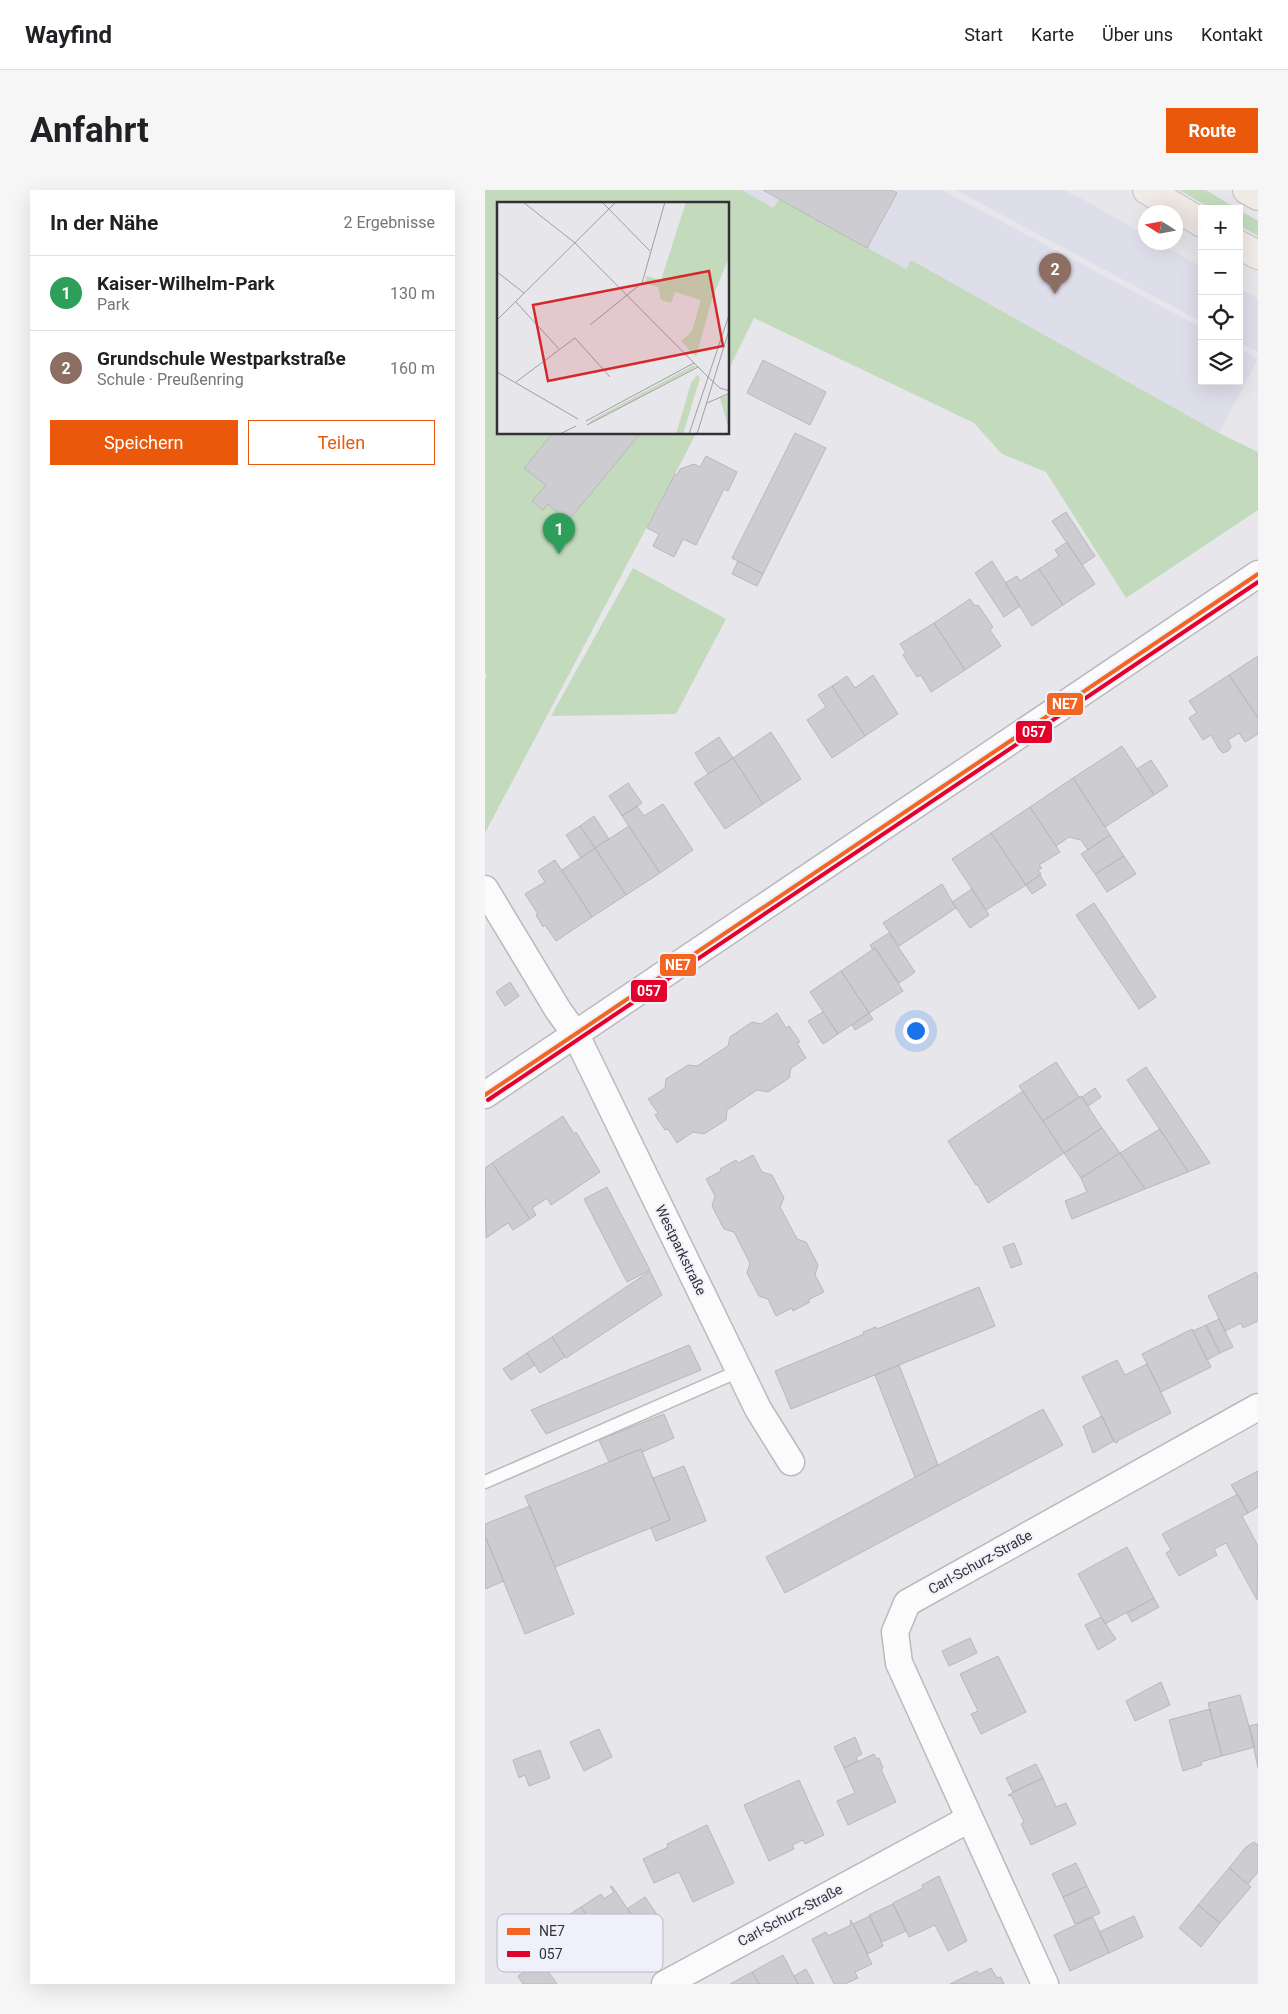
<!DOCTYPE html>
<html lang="de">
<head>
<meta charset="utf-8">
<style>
  :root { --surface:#fff; --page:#f6f6f6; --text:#202124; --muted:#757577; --line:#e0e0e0; --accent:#ea580c }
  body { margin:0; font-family:Roboto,sans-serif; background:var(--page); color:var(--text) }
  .controls { position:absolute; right:15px; top:15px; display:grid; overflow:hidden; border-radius:0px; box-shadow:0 5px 20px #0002 }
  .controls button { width:45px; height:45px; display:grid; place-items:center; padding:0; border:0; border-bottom:1px solid var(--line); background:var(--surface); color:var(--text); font:25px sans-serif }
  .compass { position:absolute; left:653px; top:15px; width:45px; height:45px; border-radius:50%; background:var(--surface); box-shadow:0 5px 20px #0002; rotate:281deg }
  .you { position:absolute; left:430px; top:840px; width:18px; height:18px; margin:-12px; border:4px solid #fff; border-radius:50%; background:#1a73e8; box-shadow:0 0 0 8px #1a73e833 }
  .badge { display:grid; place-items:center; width:32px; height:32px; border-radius:50%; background:var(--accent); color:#fff; font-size:16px; font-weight:700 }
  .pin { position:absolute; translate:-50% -41px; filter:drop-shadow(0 1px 2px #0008) }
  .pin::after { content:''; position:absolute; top:26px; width:18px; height:15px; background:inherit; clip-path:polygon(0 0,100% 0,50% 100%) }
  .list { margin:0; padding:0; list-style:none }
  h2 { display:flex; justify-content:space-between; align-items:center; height:65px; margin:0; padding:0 20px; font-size:21px }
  h2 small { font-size:16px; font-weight:400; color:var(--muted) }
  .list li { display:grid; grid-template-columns:32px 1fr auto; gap:15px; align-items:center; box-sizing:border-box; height:75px; padding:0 20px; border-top:1px solid var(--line) }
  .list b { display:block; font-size:19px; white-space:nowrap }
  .list p { margin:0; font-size:16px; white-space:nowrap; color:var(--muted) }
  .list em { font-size:16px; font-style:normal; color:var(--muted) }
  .actions { display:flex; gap:10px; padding:15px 20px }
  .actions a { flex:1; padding:11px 0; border:1px solid var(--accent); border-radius:0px; text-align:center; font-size:18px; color:var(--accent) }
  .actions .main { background:var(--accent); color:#fff }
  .icon { flex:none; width:28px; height:28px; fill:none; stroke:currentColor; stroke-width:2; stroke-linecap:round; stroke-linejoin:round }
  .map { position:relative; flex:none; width:773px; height:1794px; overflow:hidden; border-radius:0px }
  header { display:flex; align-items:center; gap:30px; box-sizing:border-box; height:70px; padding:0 25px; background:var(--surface); border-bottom:1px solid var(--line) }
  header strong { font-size:24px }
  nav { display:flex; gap:28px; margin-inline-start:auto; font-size:18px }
  .intro { display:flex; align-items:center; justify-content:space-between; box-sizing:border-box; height:120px; padding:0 30px }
  h1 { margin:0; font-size:35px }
  .button { padding:12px 22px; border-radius:0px; background:var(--accent); color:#fff; font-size:18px; font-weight:700 }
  main { display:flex; gap:30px; padding:0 30px }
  aside { flex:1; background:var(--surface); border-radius:0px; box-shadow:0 5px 20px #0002 }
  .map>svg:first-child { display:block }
  .built { fill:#deddea }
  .green { fill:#c3dbbc }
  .building { fill:#cdcdd1; stroke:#b8b8bc }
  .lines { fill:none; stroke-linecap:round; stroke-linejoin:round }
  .lane-casing { stroke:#bababe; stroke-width:15 }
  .street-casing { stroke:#bababe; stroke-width:29 }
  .primary-casing { stroke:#c2c2c4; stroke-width:30 }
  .lane { stroke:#fbfbfc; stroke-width:12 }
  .street { stroke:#fbfbfc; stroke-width:26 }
  .primary { stroke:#f1ebe7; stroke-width:28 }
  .bus-1-casing { stroke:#f0f0fb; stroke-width:8 }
  .bus-2-casing { stroke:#f0f0fb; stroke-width:8 }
  .bus-1 { stroke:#f26522; stroke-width:4 }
  .bus-2 { stroke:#e4002b; stroke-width:4 }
  .labels { text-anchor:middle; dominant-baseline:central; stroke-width:4; stroke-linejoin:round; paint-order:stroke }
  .street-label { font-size:14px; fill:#323236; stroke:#f0f0fb }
  .inset-road { fill:none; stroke:#9e9ea3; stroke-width:1 }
  .view { fill:#d62828; fill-opacity:0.15; stroke:#d62828; stroke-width:2.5 }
  .inset-edge { fill:none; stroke:#323236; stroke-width:2.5 }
  .key { fill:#f0f0fb; stroke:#b7b7c0; stroke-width:1 }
  .key-label { font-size:14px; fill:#323236 }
  .line-badge { stroke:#f0f0fb; stroke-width:2 }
  .badge-label { font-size:14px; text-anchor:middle; font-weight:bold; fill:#fff }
</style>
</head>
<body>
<header>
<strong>Wayfind</strong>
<nav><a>Start</a><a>Karte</a><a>Über uns</a><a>Kontakt</a></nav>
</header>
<div class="intro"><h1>Anfahrt</h1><a class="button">Route</a></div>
<main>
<aside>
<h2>In der Nähe<small>2 Ergebnisse</small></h2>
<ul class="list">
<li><span class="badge" style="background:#2e9e5b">1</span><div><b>Kaiser-Wilhelm-Park</b><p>Park</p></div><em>130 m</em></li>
<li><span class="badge" style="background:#8d6e63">2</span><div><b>Grundschule Westparkstraße</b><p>Schule · Preußenring</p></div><em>160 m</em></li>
</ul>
<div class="actions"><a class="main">Speichern</a><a>Teilen</a></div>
</aside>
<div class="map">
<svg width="773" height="1794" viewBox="0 0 773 1794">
  <rect width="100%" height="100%" fill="#e6e6eb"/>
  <path class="built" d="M257 0H457L717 138V191H754V158L773 169 734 243 426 70 421 79 294 9 288 18Z
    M471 0H579L605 13 660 45 661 52 674 53 717 77V132Z
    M754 98 773 109V162L754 152Z"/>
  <path class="green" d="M0 0H257L288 18 294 9 421 79 426 70 734 243 773 262V320L641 408 561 282 517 264 489 233 269 128 244 179V14H14V244H211L0 643V490L2 485 0 483Z
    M694 0H721L752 19H727Z
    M754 20 773 31V46L754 35Z
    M148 378 241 429 191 524 66 526Z"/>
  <path class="building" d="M278 0H407L412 3 382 58Z
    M278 170 341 202 325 235 262 203Z
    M310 243 341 258 278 384 247 368Z
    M67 244H155L83 331 63 314 58 320 47 311 61 295 39 278Z
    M221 266 252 282 243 301 239 299 211 355 198 349 189 367 168 356 174 344 162 338 190 284 192 285 195 279 209 274 215 277Z
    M581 322 610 366 597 375 567 331Z
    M582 352 610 394 578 415 554 379 574 366 570 360Z
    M253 371 278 384 272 396 247 384Z
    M507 371 535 416 519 427 490 383Z
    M554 379 578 415 547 436 520 393 532 386 535 391Z
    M485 409 490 416 493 415 508 437 505 440 516 456 480 480 449 433Z
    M449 433 480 480 446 502 436 485 432 487 418 465 421 463 415 454Z
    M773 466V528L744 485Z
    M388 485 413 524 380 546 347 496 362 486 370 498Z
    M744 485 773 528V544L760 552 754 543 743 550 746 557 743 561 738 563 734 559 726 545 718 550 704 528 712 523 704 511Z
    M347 496 380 546 347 568 322 530 341 517 333 505Z
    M286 542 316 589 278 614 248 568Z
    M234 547 248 568 223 584 210 563Z
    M637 556 669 605 620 637 588 588Z
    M248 568 278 614 240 639 209 593Z
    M666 570 683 596 669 605 652 579Z
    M588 588 625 645 603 660 596 650 584 647 571 656 545 617Z
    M143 593 157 613 137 626 124 606Z
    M178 614 208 660 175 683 137 626 152 616 159 626Z
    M545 617 575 662 554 675 557 678 553 680 556 684 541 695 506 643Z
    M109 626 124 649 110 658 95 636Z
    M95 636 110 658 96 668 81 645Z
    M144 636 175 683 141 705 110 658Z
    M506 643 541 695 501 720 467 669Z
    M625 645 639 666 610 684 596 664Z
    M110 658 141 705 107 727 77 680Z
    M639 666 651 684 622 702 610 684Z
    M70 670 107 727 71 751 60 735 58 737 51 725 53 724 40 704 60 692 53 681Z
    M555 685 561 695 547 704 541 695Z
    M457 694 471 718 414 756 398 733Z
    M487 699 504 725 485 738 467 712Z
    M609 713 671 807 654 819 591 725Z
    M404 743 430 782 414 793 390 758 388 760 385 755Z
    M390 758 418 801 384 823 356 781Z
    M356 781 384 823 353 844 325 802Z
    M25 792 34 806 20 816 11 802Z
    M338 822 353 844 338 854 323 831Z
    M292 823 301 838 304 836 315 852 312 853 321 868 306 878 304 888 283 902 272 900 242 920 241 930 219 944 208 942 192 953 183 939 180 940 170 925 173 923 163 909 180 898 181 889 203 875 212 876 243 856 245 847 267 832 276 834Z
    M384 823 388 829 370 840 367 835Z
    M571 872 594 907 558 931 534 896Z
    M661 877 725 973 703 982 642 890Z
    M610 898 616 907 603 916 597 907Z
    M538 901 579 963 503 1013 492 994 491 995 463 951Z
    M596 906 617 938 579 963 558 931Z
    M78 926 89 944 91 942 115 982 66 1015 62 1008 47 1018 51 1025 45 1029 7 973Z
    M617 938 635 963 596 988 579 963Z
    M675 939 703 982 660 999 635 963Z
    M635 963 660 999 587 1029 580 1011 602 1002 596 988Z
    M268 965 277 982 287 985 299 1008 295 1017 312 1049 321 1052 333 1075 330 1085 339 1102 323 1110 325 1112 308 1121 307 1118 291 1126 283 1109 274 1106 262 1083 265 1073 249 1042 239 1039 227 1016 230 1006 221 989 236 981 235 979 251 970 253 973Z
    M7 973 45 1029 28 1040 23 1033 1 1048 0 978Z
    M122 997 165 1080 142 1092 99 1009Z
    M529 1053 537 1074 526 1078 518 1057Z
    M165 1081 177 1105 81 1168 67 1147Z
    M771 1082 773 1086V1131L758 1138 756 1133 740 1141 723 1106Z
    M494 1097 510 1136 306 1219 290 1181 379 1144 378 1142 391 1137 392 1139Z
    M734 1129 748 1157 735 1163 721 1135Z
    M721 1135 735 1163 722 1170 708 1141Z
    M707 1139 726 1177 676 1202 657 1164Z
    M67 1147 80 1167 55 1183 42 1163Z
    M204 1155 216 1180 61 1244 46 1220Z
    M42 1163 50 1175 26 1190 18 1179Z
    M632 1170 640 1185 662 1174 686 1223 632 1251 633 1252 630 1253 597 1187Z
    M414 1175 453 1275 430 1287 390 1185Z
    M558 1219 578 1255 300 1403 281 1367Z
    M179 1224 189 1248 157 1262 156 1259 124 1272 114 1250Z
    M617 1226 629 1251 608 1263 598 1236Z
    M156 1259 185 1330 70 1377 40 1306Z
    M199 1276 221 1331 171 1351 166 1338 185 1330 168 1288Z
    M773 1281V1317L763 1323 746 1295Z
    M753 1304 763 1323 757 1326 773 1356 772 1410 741 1353 729 1359 732 1365 694 1386 681 1363 686 1360 677 1344Z
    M45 1316 89 1424 40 1444 0 1346V1334Z
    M0 1346 19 1391 0 1399Z
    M642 1357 669 1408 620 1434 593 1384Z
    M669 1408 674 1417 647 1432 642 1423Z
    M616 1427 631 1449 613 1460 600 1435Z
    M485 1448 492 1463 464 1476 457 1461Z
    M513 1466 541 1522 496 1544 486 1524 493 1521 475 1484Z
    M676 1492 685 1515 650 1531 641 1511Z
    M755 1505 770 1557 737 1566 723 1513Z
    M725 1519 737 1566 716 1572 717 1575 698 1581 684 1530Z
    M773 1534V1578L764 1536Z
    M114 1539 127 1567 99 1581 85 1552Z
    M370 1547 377 1564 371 1567 373 1571 359 1578 349 1557Z
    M55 1560 65 1588 44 1596 40 1585 34 1588 28 1570Z
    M389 1564 391 1569 394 1568 398 1578 396 1579 411 1612 363 1635 352 1611 370 1603 359 1578Z
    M551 1574 558 1588 528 1602 521 1588Z
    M558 1588 571 1617 581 1613 591 1634 546 1655 536 1634 539 1632 526 1605 523 1606V1605Z
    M314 1590 339 1645 320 1654 318 1650 307 1655 309 1659 284 1671 259 1615Z
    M222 1635 249 1693 208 1712 194 1682 169 1693 158 1669 183 1657 182 1654Z
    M769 1652 773 1655V1682L763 1694 744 1678 761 1657Z
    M591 1673 602 1696 578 1707 567 1684Z
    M744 1678 766 1697 735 1733 713 1715Z
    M454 1686 482 1751 463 1761 450 1735 424 1747 408 1713 438 1698 437 1695Z
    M127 1696 155 1737 124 1758 96 1717 116 1704 119 1709 129 1702 125 1697Z
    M602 1696 615 1723 590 1734 578 1707Z
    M160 1707 175 1729 156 1742 142 1719Z
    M408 1714 421 1741 397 1752 384 1725Z
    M713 1715 735 1733 716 1757 694 1738Z
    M96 1717 124 1758 92 1779 65 1738 66 1736 70 1741 79 1735 76 1730Z
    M385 1726 398 1756 383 1764 368 1734Z
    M649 1726 658 1747 624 1763 614 1742Z
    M608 1727 624 1763 585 1781 569 1745Z
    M366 1730 387 1774 370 1782 373 1788 360 1794H349L327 1749 341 1742 343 1746 366 1735 365 1731Z
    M298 1765 313 1794H274L267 1782Z
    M56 1771 72 1794H38L33 1786Z
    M506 1778 512 1788 516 1787 519 1794H465L492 1781 494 1784Z
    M321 1779 329 1794H313L309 1786Z
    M267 1782 274 1794H245Z"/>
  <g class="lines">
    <defs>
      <path id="lane" d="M0 1292 254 1181"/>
      <path id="street" d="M0 699 73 820 91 845 273 1219 306 1272
        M0 905 773 384
        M180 1794 484 1629
        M560 1794 414 1473 410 1442 422 1413 773 1217"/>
      <path id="primary" d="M662 0 717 33
        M762 0 773 6
        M754 55 773 65"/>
    </defs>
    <use href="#lane" class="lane-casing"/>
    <use href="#street" class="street-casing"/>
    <use href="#primary" class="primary-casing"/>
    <use href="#lane" class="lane"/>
    <use href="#street" class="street"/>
    <use href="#primary" class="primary"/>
    <defs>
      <path id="bus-1" d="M0 905 773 384"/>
      <path id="bus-2" d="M3 910 773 392"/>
    </defs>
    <use href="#bus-1" class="bus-1-casing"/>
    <use href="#bus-2" class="bus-2-casing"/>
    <use href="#bus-1" class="bus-1"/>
    <use href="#bus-2" class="bus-2"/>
  </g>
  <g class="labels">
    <g class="street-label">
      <text transform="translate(196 1060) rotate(64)">Westparkstraße</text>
      <text transform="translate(495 1372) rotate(-29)">Carl-Schurz-Straße</text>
      <text transform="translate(305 1725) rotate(-28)">Carl-Schurz-Straße</text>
    </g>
  </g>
  <g transform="translate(12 12)">
    <rect width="232" height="232" fill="#e6e6eb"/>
    <path d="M189 0H232V55L215 97 199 155 184 139 195 129 204 98 178 90 174 101 164 98 161 85 148 81 149 74 164 78ZM197 163 199 165 93 221V219ZM200 173 203 176 186 232H179L194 181ZM232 193V228L223 196Z" fill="#c3dbbc"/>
    <path class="inset-road" d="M26 0 78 41 211 175 223 186 233 189M105 0 153 49M0 70 27 91M19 100 62 147M0 118 119 0M93 123 145 81 168 0M0 170 81 217M19 180 78 136 113 175M210 201 233 191M89 219 197 161M90 223 201 165M63 232 79 224M192 232 233 110M200 232 233 125"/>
    <path class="view" d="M212 69 226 144 51 179 36 103Z"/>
    <rect width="232" height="232" class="inset-edge"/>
  </g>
  <rect x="12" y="1724" width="166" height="58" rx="8" class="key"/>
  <rect x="22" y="1738" width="23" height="7" fill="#f26522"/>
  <rect x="22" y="1761" width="23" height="6" fill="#e4002b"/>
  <g class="key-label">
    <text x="54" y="1746">NE7</text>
    <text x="54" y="1769">057</text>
  </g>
  <g class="line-badge">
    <rect x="561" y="502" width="38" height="24" rx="5" fill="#f26522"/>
    <rect x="530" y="530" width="38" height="24" rx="5" fill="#e4002b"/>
    <rect x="174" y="763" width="38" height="24" rx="5" fill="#f26522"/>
    <rect x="145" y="789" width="38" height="24" rx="5" fill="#e4002b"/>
  </g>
  <g class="badge-label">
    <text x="580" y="519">NE7</text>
    <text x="549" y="547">057</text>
    <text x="193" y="780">NE7</text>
    <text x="164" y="806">057</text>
  </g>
</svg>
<div class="controls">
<button>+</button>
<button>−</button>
<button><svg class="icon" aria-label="locate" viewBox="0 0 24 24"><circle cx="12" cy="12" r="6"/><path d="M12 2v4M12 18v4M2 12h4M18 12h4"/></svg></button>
<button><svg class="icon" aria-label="layers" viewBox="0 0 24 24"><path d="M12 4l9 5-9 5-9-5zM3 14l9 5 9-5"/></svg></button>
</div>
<svg class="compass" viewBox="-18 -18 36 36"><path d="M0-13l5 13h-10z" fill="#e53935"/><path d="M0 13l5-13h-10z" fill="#757577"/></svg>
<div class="you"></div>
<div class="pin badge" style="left:74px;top:364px;background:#2e9e5b">1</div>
<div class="pin badge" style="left:570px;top:104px;background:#8d6e63">2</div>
</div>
</main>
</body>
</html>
